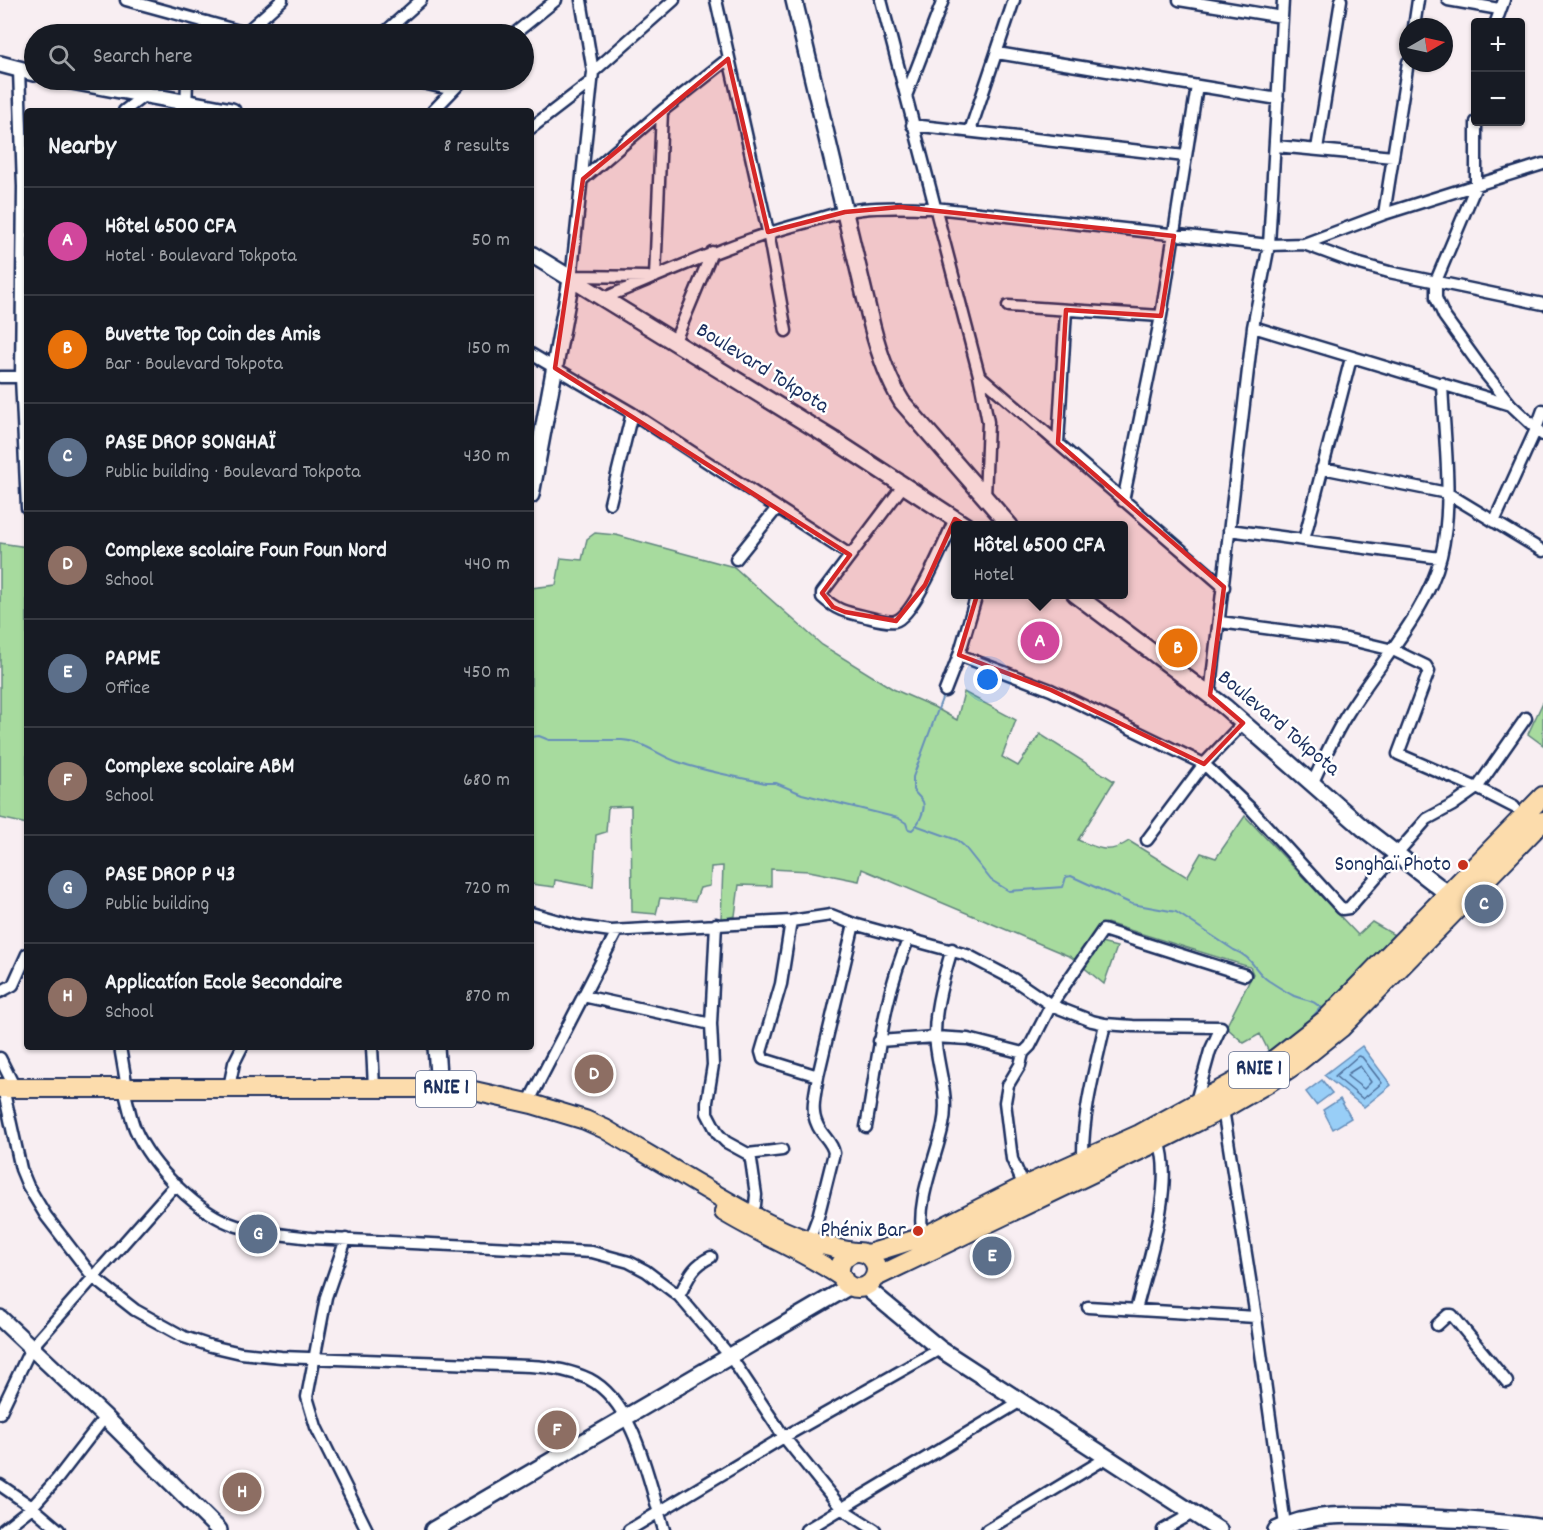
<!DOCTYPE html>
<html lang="en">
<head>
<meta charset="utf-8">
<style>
  :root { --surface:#171b24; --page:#242831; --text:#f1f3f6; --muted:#9ea1a6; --line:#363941; --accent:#ea580c }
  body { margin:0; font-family:Dekko,sans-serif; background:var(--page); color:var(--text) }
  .controls { position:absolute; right:18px; top:18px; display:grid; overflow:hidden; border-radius:6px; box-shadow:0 2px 4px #0004 }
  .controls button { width:54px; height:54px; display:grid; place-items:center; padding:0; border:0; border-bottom:2px solid var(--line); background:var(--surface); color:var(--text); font:30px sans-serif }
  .compass { position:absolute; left:1399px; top:18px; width:54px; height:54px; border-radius:50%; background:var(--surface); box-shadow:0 2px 4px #0004; rotate:81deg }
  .you { position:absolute; left:988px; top:680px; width:21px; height:21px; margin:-15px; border:4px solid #fff; border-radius:50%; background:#1a73e8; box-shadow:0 0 0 9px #1a73e833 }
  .badge { display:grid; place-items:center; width:39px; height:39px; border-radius:50%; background:var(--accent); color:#fff; font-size:20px; font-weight:700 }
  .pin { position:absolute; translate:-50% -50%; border:3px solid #fff; box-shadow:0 2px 6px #0006 }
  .popup { position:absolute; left:951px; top:521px; width:177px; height:78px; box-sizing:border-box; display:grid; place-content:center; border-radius:6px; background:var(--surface); filter:drop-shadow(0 2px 4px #0005); font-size:20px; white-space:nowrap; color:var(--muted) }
  .popup b { font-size:22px; color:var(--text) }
  .popup::after { content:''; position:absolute; left:50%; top:100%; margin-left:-12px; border:12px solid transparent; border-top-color:var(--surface) }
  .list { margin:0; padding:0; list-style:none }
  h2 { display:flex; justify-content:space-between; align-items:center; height:78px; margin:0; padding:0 24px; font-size:26px }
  h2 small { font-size:20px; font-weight:400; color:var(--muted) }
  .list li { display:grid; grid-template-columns:39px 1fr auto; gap:18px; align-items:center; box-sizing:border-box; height:108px; padding:0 24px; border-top:2px solid var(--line) }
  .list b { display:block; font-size:22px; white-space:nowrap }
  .list p { margin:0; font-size:20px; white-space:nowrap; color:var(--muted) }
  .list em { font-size:20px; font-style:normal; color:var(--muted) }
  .icon { flex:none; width:33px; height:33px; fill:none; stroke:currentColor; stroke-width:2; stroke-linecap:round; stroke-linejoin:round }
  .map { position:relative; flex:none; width:1543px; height:1530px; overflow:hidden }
  .search { position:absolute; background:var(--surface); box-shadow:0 2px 4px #0004; left:24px; top:24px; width:510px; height:66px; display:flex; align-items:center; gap:15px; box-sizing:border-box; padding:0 21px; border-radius:33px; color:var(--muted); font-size:22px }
  .panel { position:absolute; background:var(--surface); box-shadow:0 2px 4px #0004; left:24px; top:108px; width:510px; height:942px; border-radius:6px }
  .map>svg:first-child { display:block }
  .green { fill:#a7db9e; stroke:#61857e; stroke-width:1.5 }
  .water { fill:#98cef7; stroke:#668eba; stroke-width:1.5 }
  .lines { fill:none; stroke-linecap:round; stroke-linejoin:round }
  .shore { stroke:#4d6f9b; stroke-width:1.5 }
  .stream { stroke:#668eba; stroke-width:2 }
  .street-casing { stroke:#1b2f5e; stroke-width:15 }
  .secondary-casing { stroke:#1b2f5e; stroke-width:20 }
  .highway-casing { stroke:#1b2f5e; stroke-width:22 }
  .street { stroke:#fff; stroke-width:10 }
  .secondary { stroke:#fff; stroke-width:15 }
  .highway { stroke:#fcdcac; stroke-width:18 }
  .marked { fill:#d62828; fill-opacity:0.2; stroke:#d62828; stroke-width:4.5; stroke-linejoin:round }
  .poi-dot { fill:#c8321e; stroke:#fff; stroke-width:2 }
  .labels { text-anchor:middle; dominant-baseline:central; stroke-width:5; stroke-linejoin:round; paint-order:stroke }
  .shield { fill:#fff; stroke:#5f6d8e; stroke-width:1.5 }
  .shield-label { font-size:21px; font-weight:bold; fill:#1b2f5e }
  .street-label { font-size:22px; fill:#1b2f5e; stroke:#fff }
  .poi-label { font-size:22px; fill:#1b2f5e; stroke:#fff; text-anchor:end }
</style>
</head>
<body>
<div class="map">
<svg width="1543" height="1530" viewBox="0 0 1543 1530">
  <rect width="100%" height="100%" fill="#f8eef2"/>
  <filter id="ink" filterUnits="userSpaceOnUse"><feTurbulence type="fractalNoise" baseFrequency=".0167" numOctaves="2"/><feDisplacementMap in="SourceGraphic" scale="12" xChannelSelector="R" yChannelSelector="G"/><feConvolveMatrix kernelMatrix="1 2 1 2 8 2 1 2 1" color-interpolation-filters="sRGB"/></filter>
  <g filter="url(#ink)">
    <path class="green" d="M595 533 616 535 734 567 822 645 893 689 934 707 957 720 964 692 1016 720 1002 757 1018 766 1040 734 1114 781 1078 840C1100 849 1108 855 1129 841L1187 877 1201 853 1216 858 1245 816 1358 935 1372 922 1403 940 1270 1054 1260 1034 1244 1043 1226 1027 1253 974 1250 967 1107 923 1089 940 1117 947 1104 984 1071 957 862 869 859 881 809 871 771 869V886L739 885 735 916 721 919 723 866 711 867 710 886 700 888 695 901 660 898 656 914 632 912 631 806 608 807 606 832 596 835 593 887 555 880 554 887 531 884V588L556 585 561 558 582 560 587 539Z
      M0 543 27 547V824L0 818Z
      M1543 702V745L1528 734Z"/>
    <path class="water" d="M1362 1046 1391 1085 1364 1107 1324 1075Z
      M1322 1080 1332 1093 1316 1105 1306 1092Z
      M1340 1099 1351 1118 1333 1129 1323 1110Z"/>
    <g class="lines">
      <path class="shore" d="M1358 1056 1362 1057 1382 1083 1363 1099 1335 1076Z
        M1360 1066 1371 1082 1364 1089 1347 1076 1349 1073Z"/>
      <path class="stream" d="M531 737 539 736 549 740H622C644 741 659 756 678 762 706 772 736 776 765 783H776L802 794 898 818 906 823 908 829 912 830C918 825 926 810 923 802 921 798 915 793 913 790V777L944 693
        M918 826 957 840 964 846 991 880 1009 891 1063 887 1066 877 1071 876 1132 904 1176 912 1234 950C1253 957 1254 971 1269 981 1277 986 1286 992 1294 996 1306 1001 1315 999 1323 1011
        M1310 1020 1321 1007"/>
      <defs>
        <path id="street" d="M126 0 250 34
          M716 0 768 232 786 331
          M881 0 979 375 988 422 985 497
          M1179 0 1282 17
          M1448 0 1499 9
          M1496 22 1504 0
          M1414 27 1418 0
          M245 33 282 0
          M202 34 207 22
          M383 34 421 0
          M514 34 556 0
          M997 53 1278 99
          M19 70 23 187 21 377 27 508
          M593 72 674 0
          M410 80 453 90
          M906 96 943 0
          M124 111 145 95
          M186 111 187 80
          M433 111 463 80
          M1476 122V186L1436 281V298L1444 316 1485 373 1511 405 1543 435
          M912 125 1185 156
          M531 128 592 81
          M970 131 1014 0
          M1276 146 1393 157
          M1317 149 1341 0
          M583 179 662 111 728 59
          M1384 214 1408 62
          M1304 244 1384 214 1543 164
          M572 276 648 277
          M655 277 662 111
          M571 280 593 72 581 0
          M604 298C670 271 735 241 804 223 823 217 842 211 862 209 886 206 911 208 935 208L1269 245 1304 244 1353 262 1389 272 1543 304
          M1008 306 1161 316
          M1253 327 1511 405
          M675 341 712 252
          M531 354 632 413 850 555
          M979 375 1224 587
          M0 377H21
          M1058 443 1066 310
          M1322 468 1447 493 1543 551
          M903 486 822 593V597C836 610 845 612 863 616 872 618 886 623 895 621 914 617 946 538 955 519
          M1123 501 1161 316 1197 86
          M610 503 632 413
          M1494 522 1536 429 1543 410
          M1229 530 1440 558
          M1304 540 1351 358
          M736 559 777 508
          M1220 622 1347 639 1393 650 1426 666 1429 671 1398 754 1477 788 1514 807
          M959 655 1051 690 1204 764 1251 809 1342 909 1349 908 1427 819 1453 805 1477 788 1526 718
          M945 691 959 655 977 594
          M1210 695 1253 327 1269 245 1283 0
          M1313 782C1324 759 1334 734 1348 713 1378 664 1427 613 1441 556 1454 502 1444 439 1442 383
          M1147 840 1204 764 1243 723
          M531 913 576 926 611 931 791 921 831 915 854 924 967 955 1013 979 1051 1005 1092 1021 1105 1024 1133 1026 1221 1027 1210 1051 1195 1105
          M791 921 781 984 761 1052 763 1059 818 1076
          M716 924 711 1024 713 1065 707 1102V1113L718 1134 726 1142 748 1154 751 1160 756 1195 755 1205 750 1214
          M0 992 13 985 27 954
          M583 996 711 1024
          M879 1041 935 1037 968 1039 1023 1053 1030 1046 1051 1005 1103 930 1245 975
          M120 1047 127 1088
          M372 1047 374 1087
          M1023 1053 1020 1065 1008 1085 1005 1102 1012 1159 1024 1186
          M0 1058 15 1088
          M229 1087 234 1063 242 1047
          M5 1097 21 1169 28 1186 46 1216 93 1277 135 1310 184 1337 211 1346 241 1353 281 1357 530 1366C551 1367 570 1370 589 1379 636 1403 649 1484 664 1530
          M126 1097C129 1108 131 1119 135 1129 151 1166 198 1214 237 1226 261 1233 286 1235 311 1238L592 1252 629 1262 646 1271 679 1296 730 1356 784 1437 842 1509 875 1530
          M528 1103 617 931
          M1223 1109 1256 1317 1285 1525
          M866 1127C878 1064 882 998 909 938
          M748 1154 782 1150
          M1083 1160C1082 1114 1095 1069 1105 1024
          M923 1237C915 1203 936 1159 943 1125 950 1094 936 1065 935 1034 935 1006 944 976 952 949
          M346 1239 326 1297 307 1397 316 1427 367 1530
          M809 1241 818 1217 834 1153C832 1141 821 1135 817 1124 810 1110 816 1091 818 1076L854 924
          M679 1296C689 1277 692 1266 711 1257
          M1088 1307 1256 1317
          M1136 1310C1147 1266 1175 1184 1159 1141
          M1437 1325 1448 1315H1452L1507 1382
          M0 1413 31 1348 176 1184
          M0 1485 32 1507 59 1530
          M3 1530 32 1507 58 1478 105 1417
          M629 1530 784 1437 940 1349
          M806 1530 1021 1401
          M987 1530 1108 1457
          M1163 1530 1193 1513"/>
        <path id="secondary" d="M794 0 872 326C879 353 887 378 902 402L1010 526
          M0 64 34 73
          M66 80 232 111
          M531 254 834 440 966 526
          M531 495 571 280
          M1075 594 1225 707 1363 828 1447 893
          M436 1047 439 1088
          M864 1286 940 1349 1219 1530
          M0 1318 105 1417 219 1530
          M433 1530 850 1286
          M1276 1530C1317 1509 1366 1516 1411 1517 1455 1519 1499 1521 1543 1528"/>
        <path id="highway" d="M0 1088H439L474 1091 532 1104 585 1120 605 1129C631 1145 658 1160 684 1176 737 1207 794 1244 855 1252
          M724 1212C763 1236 806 1252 843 1278
          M840 1270a18 18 0 1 1 36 0a18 18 0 1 1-36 0Z
          M868 1254 923 1237 1024 1186 1140 1134 1271 1062 1326 1019 1543 796
          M874 1278 1159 1141 1223 1109 1268 1083 1296 1064 1341 1028 1543 821"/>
      </defs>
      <use href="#street" class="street-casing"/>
      <use href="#secondary" class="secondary-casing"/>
      <use href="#highway" class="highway-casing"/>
      <use href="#street" class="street"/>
      <use href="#secondary" class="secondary"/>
      <use href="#highway" class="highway"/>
    </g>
  </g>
  <path class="marked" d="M728 59 768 232 845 212 900 207 1174 236 1161 316 1066 310 1058 443 1224 587 1210 695 1243 723 1204 764 1051 690 959 655 993 542 955 519 925 585 896 621 845 612 833 607 822 593 850 555 555 368 583 179Z"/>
  <g class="poi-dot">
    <circle cx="1463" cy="865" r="6"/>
    <circle cx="918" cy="1231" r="6"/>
  </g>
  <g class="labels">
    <g class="shield">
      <rect x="1229" y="1052" width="60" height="36" rx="4.5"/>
      <rect x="416" y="1071" width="60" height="36" rx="4.5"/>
    </g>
    <g class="shield-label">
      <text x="1259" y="1070">RNIE 1</text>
      <text x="446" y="1089">RNIE 1</text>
    </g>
    <g class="street-label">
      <text transform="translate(762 369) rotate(32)">Boulevard Tokpota</text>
      <text transform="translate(1278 724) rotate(40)">Boulevard Tokpota</text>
    </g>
    <g class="poi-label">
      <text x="1451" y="865">Songhaï Photo</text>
      <text x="906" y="1231">Phénix Bar</text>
    </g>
  </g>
</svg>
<div class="controls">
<button>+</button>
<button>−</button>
</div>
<svg class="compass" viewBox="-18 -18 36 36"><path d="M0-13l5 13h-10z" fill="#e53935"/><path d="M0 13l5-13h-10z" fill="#9ea1a6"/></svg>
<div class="you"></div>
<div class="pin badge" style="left:1040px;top:641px;background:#d1479c">A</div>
<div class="popup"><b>Hôtel 6500 CFA</b>Hotel</div>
<div class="pin badge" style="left:1178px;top:648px;background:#e8710a">B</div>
<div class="pin badge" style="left:1484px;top:904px;background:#5c6f8a">C</div>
<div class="pin badge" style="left:594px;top:1074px;background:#8d6e63">D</div>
<div class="pin badge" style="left:992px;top:1256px;background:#5c6f8a">E</div>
<div class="pin badge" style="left:557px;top:1430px;background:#8d6e63">F</div>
<div class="pin badge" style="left:258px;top:1234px;background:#5c6f8a">G</div>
<div class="pin badge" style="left:242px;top:1492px;background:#8d6e63">H</div>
<div class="search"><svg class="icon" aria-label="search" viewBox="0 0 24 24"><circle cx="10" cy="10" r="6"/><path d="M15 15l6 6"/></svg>Search here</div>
<section class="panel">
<h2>Nearby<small>8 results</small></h2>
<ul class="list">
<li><span class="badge" style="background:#d1479c">A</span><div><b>Hôtel 6500 CFA</b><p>Hotel · Boulevard Tokpota</p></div><em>50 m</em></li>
<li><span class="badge" style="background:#e8710a">B</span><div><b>Buvette Top Coin des Amis</b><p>Bar · Boulevard Tokpota</p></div><em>150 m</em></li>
<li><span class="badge" style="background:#5c6f8a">C</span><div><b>PASE DROP SONGHAÏ</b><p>Public building · Boulevard Tokpota</p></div><em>430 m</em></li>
<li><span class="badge" style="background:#8d6e63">D</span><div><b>Complexe scolaire Foun Foun Nord</b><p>School</p></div><em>440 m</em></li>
<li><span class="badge" style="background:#5c6f8a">E</span><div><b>PAPME</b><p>Office</p></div><em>450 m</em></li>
<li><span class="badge" style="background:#8d6e63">F</span><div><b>Complexe scolaire ABM</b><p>School</p></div><em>680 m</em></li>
<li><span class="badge" style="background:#5c6f8a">G</span><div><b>PASE DROP P 43</b><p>Public building</p></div><em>720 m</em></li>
<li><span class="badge" style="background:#8d6e63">H</span><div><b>Applicatíon Ecole Secondaire</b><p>School</p></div><em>870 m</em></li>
</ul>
</section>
</div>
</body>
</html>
